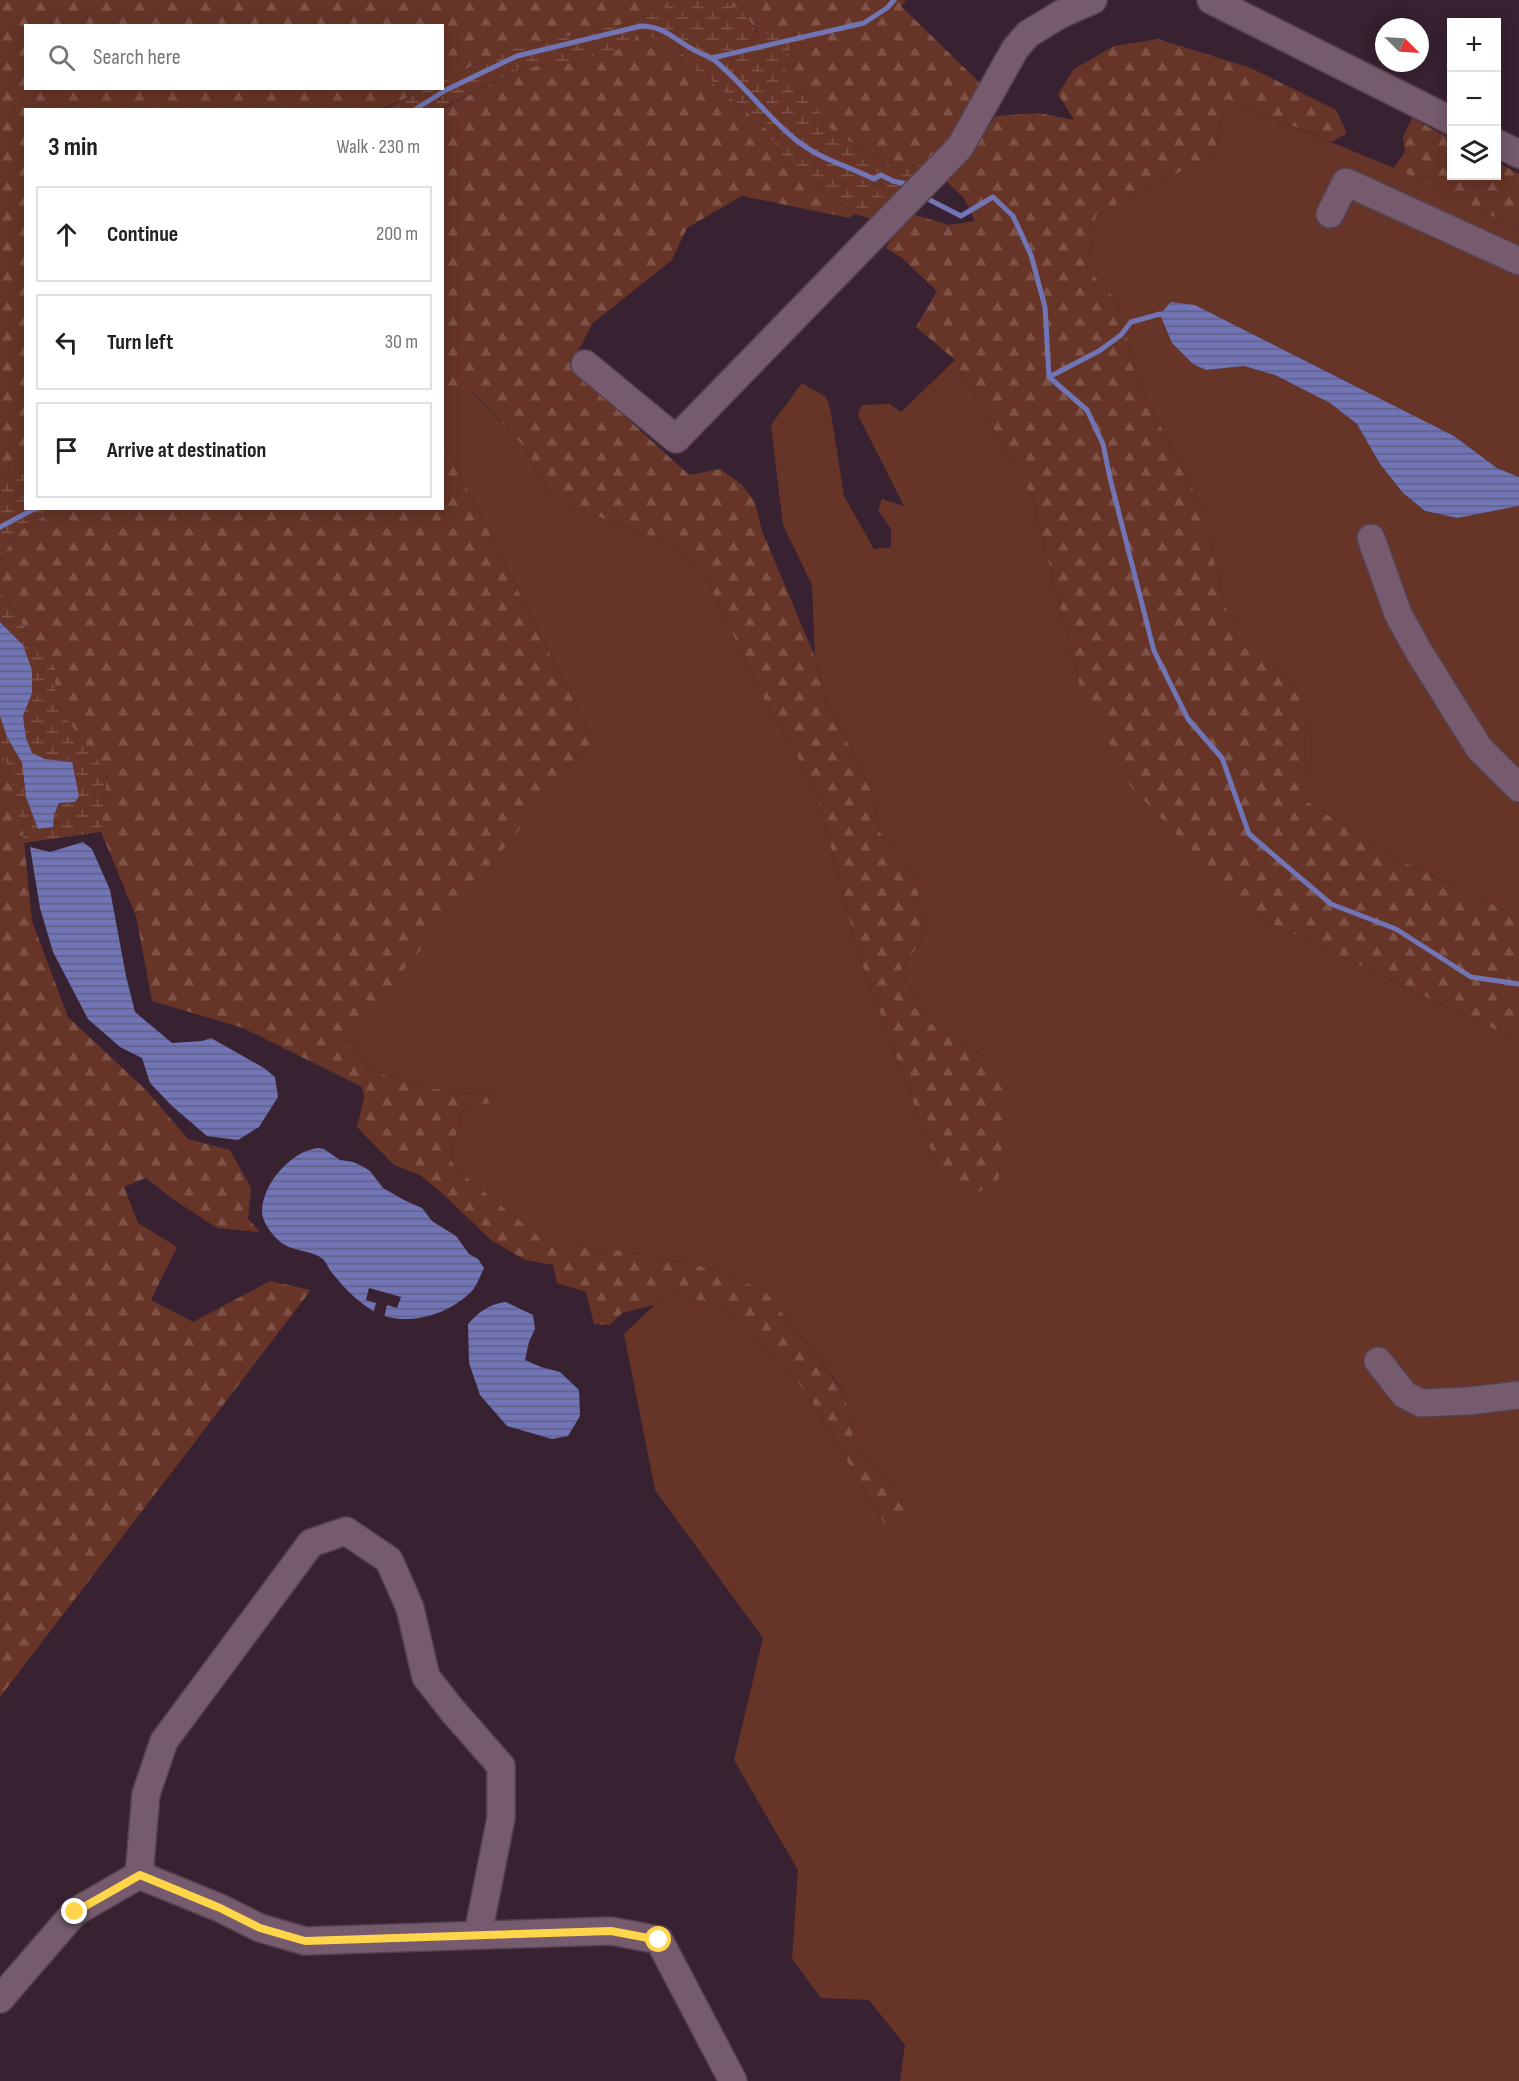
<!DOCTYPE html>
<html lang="en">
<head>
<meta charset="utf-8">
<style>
  :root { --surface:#fff; --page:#f2f2f2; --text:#202124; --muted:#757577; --line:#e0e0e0 }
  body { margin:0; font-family:"Sofia Sans Condensed",sans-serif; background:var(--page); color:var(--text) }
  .controls { position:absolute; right:18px; top:18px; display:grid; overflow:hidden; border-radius:0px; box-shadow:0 3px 15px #0003 }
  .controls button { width:54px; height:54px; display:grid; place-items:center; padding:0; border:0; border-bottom:2px solid var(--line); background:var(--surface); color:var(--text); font:30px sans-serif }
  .compass { position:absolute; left:1375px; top:18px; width:54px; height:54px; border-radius:50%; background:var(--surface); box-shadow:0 3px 15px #0003; rotate:114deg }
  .stop { position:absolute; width:18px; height:18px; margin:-14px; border:4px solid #ffd54a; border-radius:50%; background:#fff }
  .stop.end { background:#ffd54a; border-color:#fff; box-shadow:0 2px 6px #0008 }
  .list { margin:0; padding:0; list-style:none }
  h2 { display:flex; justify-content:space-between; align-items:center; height:78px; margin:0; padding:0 24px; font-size:26px }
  h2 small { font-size:20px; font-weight:400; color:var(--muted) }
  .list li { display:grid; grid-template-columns:39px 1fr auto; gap:18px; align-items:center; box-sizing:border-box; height:96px; margin:0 12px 12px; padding:0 12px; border:2px solid var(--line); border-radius:0px }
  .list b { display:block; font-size:22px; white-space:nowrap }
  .list em { font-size:20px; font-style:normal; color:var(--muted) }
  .icon { flex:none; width:33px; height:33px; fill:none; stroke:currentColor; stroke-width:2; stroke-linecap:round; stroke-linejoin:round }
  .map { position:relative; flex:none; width:1519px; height:2081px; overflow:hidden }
  .search { position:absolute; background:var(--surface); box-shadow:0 3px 15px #0003; left:24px; top:24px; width:420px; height:66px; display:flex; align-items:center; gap:15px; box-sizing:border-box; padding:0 21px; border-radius:0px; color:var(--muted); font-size:22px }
  .panel { position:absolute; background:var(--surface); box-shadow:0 3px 15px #0003; left:24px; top:108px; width:420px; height:402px; border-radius:0px }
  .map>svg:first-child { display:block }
  .green { fill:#673527 }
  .forest { fill:url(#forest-firs) }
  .wetland { fill:url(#wetland-marsh) }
  .water { fill:url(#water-rules) }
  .pier { fill:#382131 }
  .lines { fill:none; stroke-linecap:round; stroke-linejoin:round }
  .stream { stroke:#7174b5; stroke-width:5 }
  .minor-casing { stroke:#54404e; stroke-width:30 }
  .minor { stroke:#755b6d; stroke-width:27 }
  .route { stroke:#ffd54a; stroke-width:8 }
</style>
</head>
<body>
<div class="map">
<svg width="1519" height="2081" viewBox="0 0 1519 2081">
  <defs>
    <pattern id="forest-firs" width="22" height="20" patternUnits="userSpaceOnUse" patternTransform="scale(1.5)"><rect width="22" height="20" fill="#673527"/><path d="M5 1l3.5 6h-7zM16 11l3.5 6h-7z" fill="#7e5247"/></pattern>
    <pattern id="wetland-marsh" width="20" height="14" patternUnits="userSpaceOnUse" patternTransform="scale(1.5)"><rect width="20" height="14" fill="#673527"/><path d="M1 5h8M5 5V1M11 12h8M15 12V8" fill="none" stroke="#7e5247"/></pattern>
    <pattern id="water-rules" width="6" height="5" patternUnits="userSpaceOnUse" patternTransform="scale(1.5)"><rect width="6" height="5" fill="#7174b5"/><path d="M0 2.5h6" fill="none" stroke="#606085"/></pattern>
  </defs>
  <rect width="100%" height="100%" fill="#382131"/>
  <path class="green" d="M1226 99 1394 168 1519 229V477L1497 468 1454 436 1195 305 1172 343 1193 364 1206 370 1244 366 1275 375 1330 403 1357 424 1380 464 1403 493 1425 511 1457 518 1519 506V922L1504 910 1388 854 1305 800 1304 697 1227 612 1199 501 1141 389 1116 300 1087 268 1096 215 1215 154Z
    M955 360 1033 500 1079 683 1254 915 1519 1041V2081H900L905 2045 869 2000 821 1998 792 1959 798 1870 734 1760 763 1638 655 1490 624 1334 670 1290 734 1314 806 1392 884 1523 905 1501 855 1445 844 1391 766 1292 715 1269 625 1251 549 1245 465 1176 450 1160 464 1105 494 1103 498 1096 417 1087 368 1068 347 1038 593 740 443 441V392L454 390 473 393 524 447 554 500 672 544 706 578 768 707 815 787 859 956 939 1172 998 1185 1001 1154 986 1057 932 1024 900 971 924 937 916 875 879 831 869 785 827 703 815 657 812 585 783 525 771 425 802 383 826 397 830 408 844 496 874 549 891 547V529L878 510 882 499 904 506 858 415 862 405 890 404 901 412Z"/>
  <path class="forest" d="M0 0H668L667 7 632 22 503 51 443 80 442 26H26V88L426 89 382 109 26 110 25 462 0 478Z
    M721 0H906L901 6 987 90 938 156 924 164 895 168 868 154 829 128 810 97 780 63 743 12Z
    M637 33 663 41 687 60 765 128 783 159 855 214 849 218 742 196 687 228 672 260 593 323 570 366 689 475 720 469 741 484 755 502 762 531 815 657 827 703 869 785 879 831 916 875 924 937 900 971 932 1024 986 1057 1002 1084 1010 1111 1001 1154 998 1185 965 1196 939 1172 859 956 815 787 768 707 706 578 672 544 554 500 524 447 474 393 454 390 443 392 442 110H440L521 68 571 62Z
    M1158 39 1251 68 1336 110 1347 133 1332 142 1226 99 1215 154 1096 215 1087 268 1116 300 1141 389 1199 501 1227 612 1304 697 1305 800 1388 854 1504 910 1519 922V1041L1254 915 1131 787 1079 683 1033 500 955 360 916 327 937 291 902 258 886 248 902 220 916 215 949 225 975 221 964 198 945 180 967 156 996 116 1039 113 1074 120 1058 94 1074 69 1114 46Z
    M1412 118 1451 139 1452 176H1496L1497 162 1519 174V229L1394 168 1405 151 1403 137Z
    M443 441 593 740 347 1039 368 1068 417 1087 498 1096 495 1103 464 1105 450 1160 465 1176 549 1245 625 1251 715 1269 766 1292 844 1392 855 1445 905 1501 907 1517 894 1525 884 1523 806 1392 734 1314 670 1290 654 1305 622 1313 610 1325 594 1324 586 1292 557 1283 553 1265 525 1260 491 1240 443 1194 420 1175 394 1165 357 1127 364 1098 362 1087 243 1028 152 1001 136 916 101 832 107 772 55 704V668L37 646 0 589V559L18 532 56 509 442 508Z
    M0 751 9 768 23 831 32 921 68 1017 146 1090 188 1139 230 1150 251 1188 248 1219 260 1232 217 1228 170 1197 146 1178 124 1187 138 1223 177 1247 151 1300 193 1322 270 1281 311 1290 0 1697Z"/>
  <path class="wetland" d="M668 0H721L743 12 758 34 787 31 791 48 780 63 810 97 829 128 868 154 895 168 924 164 922 174 871 219 855 214 783 159 765 128 687 60 663 41 637 33 633 46 571 62 521 68 440 109 382 110 426 89 442 88 443 80 503 51 632 22 667 7Z
    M25 462 26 508 56 509 18 532 0 559V478Z
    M0 589 37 646 55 668V704L107 772 101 832 24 843 9 768 0 751V716L7 737 22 763 26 797 38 828 54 815 59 803 75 802 72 762 45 759 32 754 26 738 23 716 31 693 23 645 0 622Z"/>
  <path class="water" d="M1171 302 1195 305 1454 436 1497 468 1519 477V506L1457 518 1425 511 1403 493 1380 464 1357 424 1330 403 1275 375 1244 366 1206 370 1193 364 1172 343 1160 314Z
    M0 622 23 645 32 670V693L23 716 26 738 32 753 45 759 72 762 79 796 75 802 59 803 54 815 53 827 38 829 26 797 22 763 7 737 0 716Z
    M83 842 92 849 110 890 126 976 135 1012 172 1043 202 1041 211 1038 264 1068 275 1077 278 1097 259 1127 238 1140 207 1136 172 1106 150 1083 142 1058 120 1047 88 1019 53 952 40 908 30 847 50 852Z
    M318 1148 324 1149 340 1160 353 1162 362 1166 370 1171 383 1188 404 1200 422 1208 432 1221 456 1236 469 1254 478 1259 484 1268C480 1276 477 1286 471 1292 446 1317 400 1329 370 1309 355 1299 344 1288 333 1274 329 1270 327 1263 323 1259 310 1249 289 1252 277 1239 271 1233 262 1221 262 1212 262 1184 291 1151 318 1148Z
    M506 1302 533 1315 535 1329 529 1342 525 1360 541 1367 560 1372 579 1390 580 1416 568 1436 552 1439 507 1426 480 1395 469 1363 468 1324C480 1311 489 1304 506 1302Z"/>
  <path class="pier" d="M369 1288 401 1297 397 1308 387 1305 384 1318 373 1314 376 1303 366 1300Z"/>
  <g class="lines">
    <path class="stream" d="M712 58 864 23 887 8 894 0
      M414 110 446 90 517 56 641 26C664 26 675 40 694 50 700 54 708 55 714 60 744 84 766 116 796 140 821 160 846 165 874 179L881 175 893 181 911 185
      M924 197 961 216 993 197 1013 216 1031 255 1045 307 1049 377 1087 410 1103 444 1110 478 1154 651 1188 719 1222 758 1249 834 1331 904 1396 929 1471 977 1519 984
      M1049 377 1099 351 1121 335 1131 322 1160 314
      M0 527 36 508"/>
    <defs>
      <path id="minor" d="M1211 0 1452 121
        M1496 143 1519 154
        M1330 214 1346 182 1519 261
        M585 364 676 439 960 147 1015 49 1028 34 1061 14 1093 0
        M1371 538 1398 614 1419 652 1479 748 1519 788
        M1378 1361 1405 1395 1421 1403 1469 1401 1519 1395
        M139 1875 146 1794 164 1741 311 1543 346 1531 389 1560 410 1608 426 1677 452 1710 501 1766V1818L478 1934
        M139 1875 220 1908 260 1928 305 1941 611 1931 659 1940 733 2081
        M0 1999 75 1912 139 1875"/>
    </defs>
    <use href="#minor" class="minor-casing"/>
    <use href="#minor" class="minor"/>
  </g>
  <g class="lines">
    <path class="route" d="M75 1912 140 1875 220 1908 260 1928 305 1941 611 1931 659 1940"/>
  </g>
</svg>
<div class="controls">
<button>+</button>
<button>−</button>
<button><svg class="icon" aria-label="layers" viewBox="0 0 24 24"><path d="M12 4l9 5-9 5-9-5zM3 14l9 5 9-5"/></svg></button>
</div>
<svg class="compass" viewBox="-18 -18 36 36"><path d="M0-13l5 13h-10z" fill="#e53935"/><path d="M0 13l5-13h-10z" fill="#757577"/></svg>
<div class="stop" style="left:659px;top:1940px"></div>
<div class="stop end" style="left:75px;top:1912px"></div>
<div class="search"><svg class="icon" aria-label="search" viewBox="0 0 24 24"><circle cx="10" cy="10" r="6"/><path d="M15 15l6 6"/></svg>Search here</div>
<section class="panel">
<h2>3 min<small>Walk · 230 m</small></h2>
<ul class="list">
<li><svg class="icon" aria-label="ahead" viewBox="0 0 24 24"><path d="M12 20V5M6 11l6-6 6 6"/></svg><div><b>Continue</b></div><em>200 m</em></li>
<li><svg class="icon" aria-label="left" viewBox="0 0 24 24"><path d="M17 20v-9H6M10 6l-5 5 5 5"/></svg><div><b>Turn left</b></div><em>30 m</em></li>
<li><svg class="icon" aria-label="arrive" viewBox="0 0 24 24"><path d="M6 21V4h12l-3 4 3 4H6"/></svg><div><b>Arrive at destination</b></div></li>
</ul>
</section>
</div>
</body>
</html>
